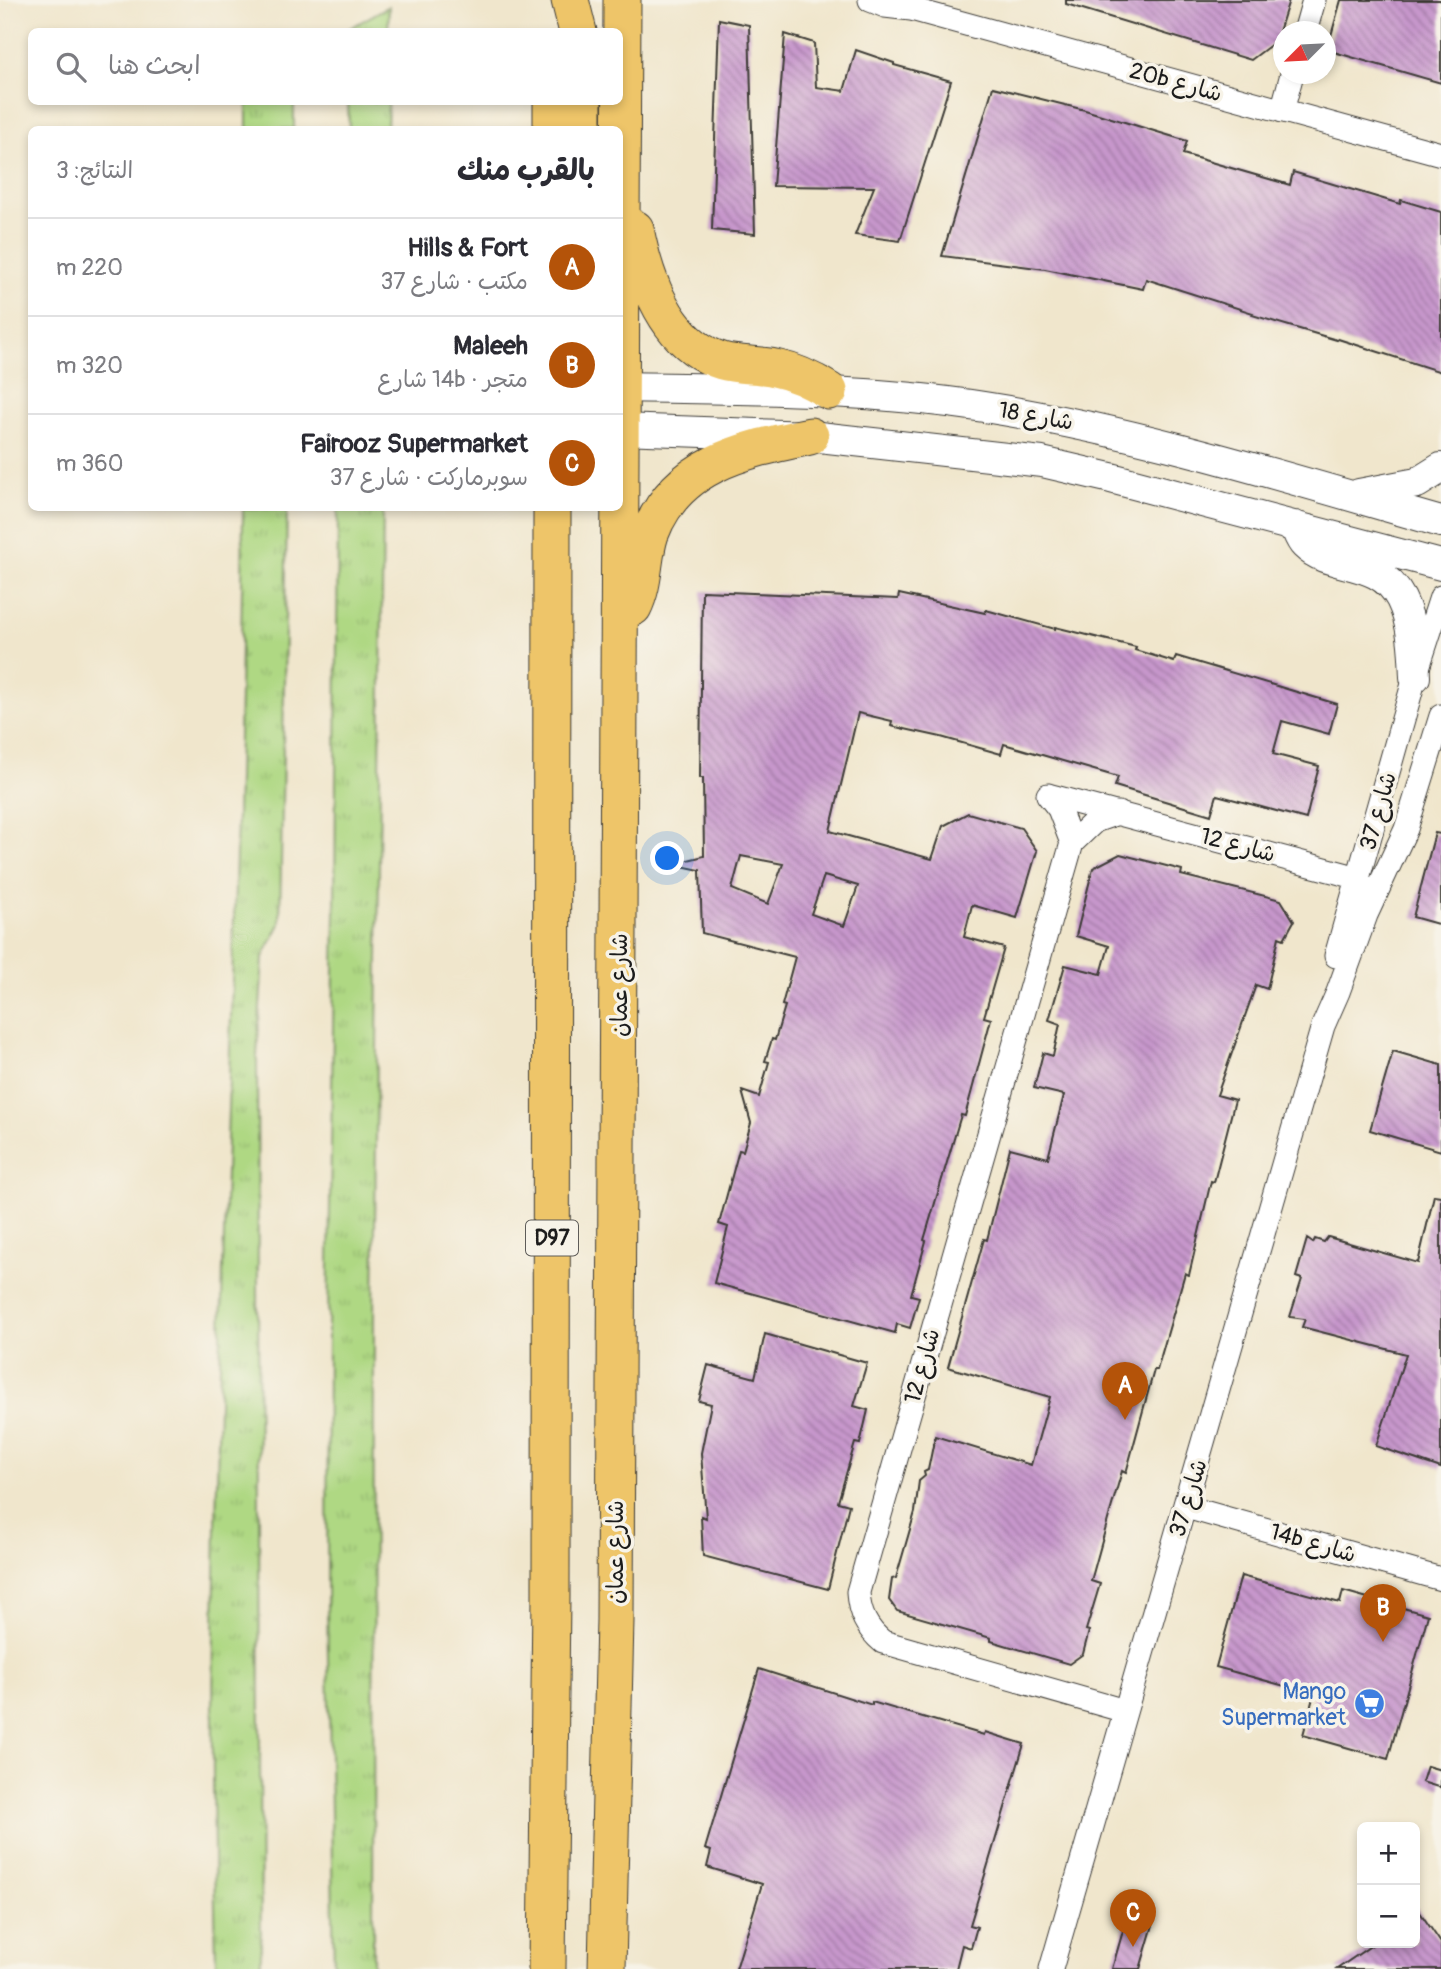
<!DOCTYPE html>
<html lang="ar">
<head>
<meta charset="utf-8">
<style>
  :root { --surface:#fff; --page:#f7f7f7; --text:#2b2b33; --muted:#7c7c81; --line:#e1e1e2; --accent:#b45309 }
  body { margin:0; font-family:Pangolin,"Playpen Sans Arabic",sans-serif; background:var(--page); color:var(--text); direction:rtl }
  .controls { position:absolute; right:21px; bottom:21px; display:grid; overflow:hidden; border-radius:10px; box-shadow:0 4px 10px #0003 }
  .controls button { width:63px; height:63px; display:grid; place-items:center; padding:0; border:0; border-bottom:2px solid var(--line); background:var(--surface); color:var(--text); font:35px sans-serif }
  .compass { position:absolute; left:1273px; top:21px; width:63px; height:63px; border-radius:50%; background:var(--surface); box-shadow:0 4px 10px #0003; rotate:246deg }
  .you { position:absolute; left:668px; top:859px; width:24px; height:24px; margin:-18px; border:5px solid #fff; border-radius:50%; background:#1a73e8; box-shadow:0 0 0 10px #1a73e833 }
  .badge { display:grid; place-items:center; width:46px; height:46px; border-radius:50%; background:var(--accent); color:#fff; font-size:23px; font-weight:700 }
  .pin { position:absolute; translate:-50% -58px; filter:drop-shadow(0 2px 4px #0008) }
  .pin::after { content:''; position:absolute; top:37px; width:24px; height:21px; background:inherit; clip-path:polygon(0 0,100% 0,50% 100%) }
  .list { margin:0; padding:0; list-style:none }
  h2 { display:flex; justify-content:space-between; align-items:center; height:91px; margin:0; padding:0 28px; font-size:30px }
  h2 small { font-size:23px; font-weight:400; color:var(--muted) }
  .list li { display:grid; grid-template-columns:46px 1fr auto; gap:21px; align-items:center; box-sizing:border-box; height:98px; padding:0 28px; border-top:2px solid var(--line) }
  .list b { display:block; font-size:26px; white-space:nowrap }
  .list p { margin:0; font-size:23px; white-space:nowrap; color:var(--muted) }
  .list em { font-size:23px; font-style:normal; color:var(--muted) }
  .icon { flex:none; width:38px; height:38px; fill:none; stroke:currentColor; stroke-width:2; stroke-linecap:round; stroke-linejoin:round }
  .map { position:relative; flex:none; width:1441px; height:1969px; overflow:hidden; direction:ltr }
  .search { position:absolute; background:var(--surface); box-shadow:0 4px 10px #0003; left:28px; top:28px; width:595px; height:77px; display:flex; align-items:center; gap:18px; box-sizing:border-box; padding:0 24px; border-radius:10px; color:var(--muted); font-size:26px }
  .panel { position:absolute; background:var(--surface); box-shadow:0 4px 10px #0003; left:28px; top:126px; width:595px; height:385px; border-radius:10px; direction:rtl }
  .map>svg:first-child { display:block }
  .grass { fill:url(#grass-tufts); stroke:#667a50; stroke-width:2 }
  .building { fill:url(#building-back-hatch); fill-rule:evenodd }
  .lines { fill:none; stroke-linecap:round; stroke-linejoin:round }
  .minor-casing { stroke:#3c3a36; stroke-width:25 }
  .tertiary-casing { stroke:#3c3a36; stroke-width:32 }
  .primary-casing { stroke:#3c3a36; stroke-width:39 }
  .minor { stroke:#fff; stroke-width:23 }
  .tertiary { stroke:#fff; stroke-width:30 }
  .primary { stroke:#eec569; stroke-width:37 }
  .labels { text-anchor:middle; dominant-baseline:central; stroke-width:7; stroke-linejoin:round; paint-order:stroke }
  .shield { fill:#f7f3e8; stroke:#5e5c59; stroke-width:2 }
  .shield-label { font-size:21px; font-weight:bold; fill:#1c1c1c }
  .street-label { font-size:23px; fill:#1c1c1c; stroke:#f7f3e8 }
  .shop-label { font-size:23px; fill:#366cbe; stroke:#f7f3e8; text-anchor:end }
</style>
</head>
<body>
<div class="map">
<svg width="1441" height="1969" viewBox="0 0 1441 1969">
  <defs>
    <pattern id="grass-tufts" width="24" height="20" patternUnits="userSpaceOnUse" patternTransform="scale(1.75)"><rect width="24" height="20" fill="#afd883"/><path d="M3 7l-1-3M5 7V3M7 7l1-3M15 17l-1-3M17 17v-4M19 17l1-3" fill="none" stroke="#96b971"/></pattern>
    <pattern id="building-back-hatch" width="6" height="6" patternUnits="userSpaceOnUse" patternTransform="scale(1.75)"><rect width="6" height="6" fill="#c797cc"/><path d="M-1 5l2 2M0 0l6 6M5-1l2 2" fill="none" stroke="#a17aa5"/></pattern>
  </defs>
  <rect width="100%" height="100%" fill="#f7f3e8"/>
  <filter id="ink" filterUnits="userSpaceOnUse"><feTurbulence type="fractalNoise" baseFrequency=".0143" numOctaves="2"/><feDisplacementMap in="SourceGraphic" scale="14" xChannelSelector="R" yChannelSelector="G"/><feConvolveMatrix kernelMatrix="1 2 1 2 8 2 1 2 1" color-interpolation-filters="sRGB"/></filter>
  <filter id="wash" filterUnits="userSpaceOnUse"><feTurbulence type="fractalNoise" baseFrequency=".00686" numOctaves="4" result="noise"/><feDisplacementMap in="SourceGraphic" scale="28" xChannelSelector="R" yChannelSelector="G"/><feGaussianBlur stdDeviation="1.57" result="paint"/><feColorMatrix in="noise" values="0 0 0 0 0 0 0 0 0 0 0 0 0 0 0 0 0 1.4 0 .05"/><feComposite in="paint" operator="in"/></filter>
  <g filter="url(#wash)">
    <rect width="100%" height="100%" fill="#f0e6cc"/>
    <path class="grass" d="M389 6 388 31H345Z
      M247 102H294V129H247Z
      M348 102H388L387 129H349Z
      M243 508H287L280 924 263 957 257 1057 261 1969H216C215 1883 212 1798 213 1712 217 1310 239 909 243 508Z
      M338 508H383L374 1319 373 1969H334L327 1606 328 1322 335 912Z"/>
    <g id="blocks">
      <path class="building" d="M1066 0H1289L1276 41 1251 60 1066 4Z
        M1341 0H1441V83L1327 50Z
        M719 19 749 25 755 234 712 230Z
        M785 34 814 43 816 87 844 91 856 50 894 63V65L951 81 900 241 855 235 874 187 773 186Z
        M993 87 1085 110 1187 141 1183 154 1290 185 1293 172 1400 204 1401 200 1441 212V372L1338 339 1337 340 1252 315 1253 313 1146 279 1143 289 1045 269 942 256Z
        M702 591 898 599 899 594 985 613 986 610 1055 629V627L1136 647 1135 650 1174 662 1176 656 1337 704 1329 734 1282 721 1273 754 1319 766 1306 819 1217 795 1211 815 1115 786 1118 777 1004 744 1001 754 941 737 891 726 892 721 858 713 830 831 932 859 943 826 968 813 1021 828 1037 851 1017 918 972 905 964 937 1004 948 984 1017 991 1019 965 1116 961 1115 924 1240 926 1241 911 1295 919 1297 910 1328 897 1324 895 1333 714 1283 728 1227 719 1224 739 1150 743 1151 751 1123 742 1091 759 1097 769 1062 765 1061 772 1039 775 1040 785 1006 782 1005 795 957 702 933 700 870 672 864 704 856 703 778H700ZM741 856 783 864 768 904 732 889ZM824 876 858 886 844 926 811 914Z
        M1435 833 1441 834V925L1413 917Z
        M1120 854 1182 870 1181 875 1281 900 1294 921 1284 939 1279 937 1267 989 1256 985 1217 1095 1235 1100 1214 1182 1211 1181 1189 1275 1185 1273 1157 1370H1154L1126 1473 1122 1471 1109 1516 1091 1581 1100 1584 1086 1630 1089 1631 1083 1654 1069 1664 991 1641V1638L897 1611 889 1600 892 1579 896 1578 915 1512 919 1481 925 1476 924 1472 928 1470 935 1436 1031 1465 1050 1397 948 1367 984 1239 987 1240 1010 1148 1048 1158 1064 1095 1034 1088 1043 1053 1053 1056 1060 1024 1049 1020 1065 965 1101 974 1109 946 1076 936 1093 868Z
        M1393 1051 1441 1065V1151L1370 1130Z
        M1434 1195 1441 1196V1468L1376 1446 1406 1354 1302 1327 1305 1319 1290 1317 1302 1279 1296 1277 1307 1239 1313 1243 1315 1239 1324 1242 1328 1237 1418 1263Z
        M765 1334 867 1363 854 1406 868 1410 860 1444 855 1443 838 1502 849 1505 828 1589 703 1556 701 1516 706 1518 701 1453 711 1404 699 1401 708 1365 755 1378Z
        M1241 1576 1340 1603 1343 1591 1428 1615 1388 1759 1303 1735 1314 1694 1216 1667Z
        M759 1669 872 1705V1702L984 1735 985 1732 1024 1744 970 1925 977 1927 971 1948 962 1945 956 1969H736L762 1884 707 1867 711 1851 705 1849Z
        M1427 1766 1441 1770V1788L1422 1782Z
        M1415 1905 1441 1943V1969H1337L1375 1943H1415Z
        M1127 1917 1153 1925 1140 1969H1112Z"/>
    </g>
  </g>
  <g filter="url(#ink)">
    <use href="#blocks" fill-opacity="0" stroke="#3c3a36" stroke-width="2"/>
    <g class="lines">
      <defs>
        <path id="minor" d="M870 0 885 6 911 9 1441 154
          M1305 32 1314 0
          M1282 111 1292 74
          M1048 795 1359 878
          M1048 795 1059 809 1072 843
          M1118 813 1095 821 1072 843 858 1592C859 1614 867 1629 883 1642L1125 1711
          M1336 956 1415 677 1441 597
          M1186 1507 1441 1579
          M1051 1969 1323 1026 1338 992 1366 915 1406 829 1441 716"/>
        <path id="tertiary" d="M620 387C741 389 864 388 984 407 1139 431 1290 479 1441 522
          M620 429 810 436 1042 462 1111 478 1441 565
          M1359 494 1417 483 1441 468
          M1295 526C1298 533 1300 540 1305 545 1331 571 1379 556 1401 599 1413 623 1414 651 1415 677"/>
        <path id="primary" d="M570 0 578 32
          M552 130V102
          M583 130V102
          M635 229C645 280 666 344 722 361 739 366 758 364 775 368 795 372 812 380 829 391
          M633 607C645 583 642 558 650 534 676 463 745 450 810 436
          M547 1969 551 1597 552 508
          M607 1969 615 1620 622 0"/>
      </defs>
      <use href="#minor" class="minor-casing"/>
      <use href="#tertiary" class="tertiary-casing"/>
      <use href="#primary" class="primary-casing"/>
      <use href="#minor" class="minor"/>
      <use href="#tertiary" class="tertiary"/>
      <use href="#primary" class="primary"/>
    </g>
  </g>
  <defs>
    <symbol id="supermarket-disc" viewBox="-11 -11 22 22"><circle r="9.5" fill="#3f7fe0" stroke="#f7f3e8"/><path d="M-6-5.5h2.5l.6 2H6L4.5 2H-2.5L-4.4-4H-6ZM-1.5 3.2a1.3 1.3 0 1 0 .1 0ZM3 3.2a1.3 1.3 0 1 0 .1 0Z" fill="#fff"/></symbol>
  </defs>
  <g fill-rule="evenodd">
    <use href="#supermarket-disc" x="1352" y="1686" width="35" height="35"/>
  </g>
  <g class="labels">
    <rect class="shield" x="526" y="1220.5" width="52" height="35" rx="5"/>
    <g class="shield-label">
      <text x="552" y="1238">D97</text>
    </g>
    <g class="street-label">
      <text transform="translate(1176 82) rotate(15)">20b شارع</text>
      <text transform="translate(1036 416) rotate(10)">شارع 18</text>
      <text transform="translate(1378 811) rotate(-74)">شارع 37</text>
      <text transform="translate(1238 845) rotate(15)">شارع 12</text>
      <text transform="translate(619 985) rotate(-90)">شارع عمان</text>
      <text transform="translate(922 1366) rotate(-74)">شارع 12</text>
      <text transform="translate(1188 1498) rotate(-73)">شارع 37</text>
      <text transform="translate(1313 1543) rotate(16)">14b شارع</text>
      <text transform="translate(615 1552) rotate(-90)">شارع عمان</text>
    </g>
    <g class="shop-label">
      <text x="1346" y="1691">Mango<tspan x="1346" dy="26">Supermarket</tspan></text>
    </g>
  </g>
</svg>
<div class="controls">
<button>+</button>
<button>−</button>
</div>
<svg class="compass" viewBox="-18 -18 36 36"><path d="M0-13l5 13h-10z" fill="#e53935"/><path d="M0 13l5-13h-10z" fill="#7c7c81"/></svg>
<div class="you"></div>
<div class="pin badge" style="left:1125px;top:1420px">A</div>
<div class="pin badge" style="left:1383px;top:1642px">B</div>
<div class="pin badge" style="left:1133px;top:1947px">C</div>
<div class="search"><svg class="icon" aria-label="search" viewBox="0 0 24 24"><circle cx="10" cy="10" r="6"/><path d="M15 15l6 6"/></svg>ابحث هنا</div>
<section class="panel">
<h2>بالقرب منك<small>النتائج: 3</small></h2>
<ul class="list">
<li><span class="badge">A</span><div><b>Hills &amp; Fort</b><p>مكتب · شارع 37</p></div><em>220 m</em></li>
<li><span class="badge">B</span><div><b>Maleeh</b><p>متجر · 14b شارع</p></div><em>320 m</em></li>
<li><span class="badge">C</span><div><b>Fairooz Supermarket</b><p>سوبرماركت · شارع 37</p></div><em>360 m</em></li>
</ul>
</section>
</div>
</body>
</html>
